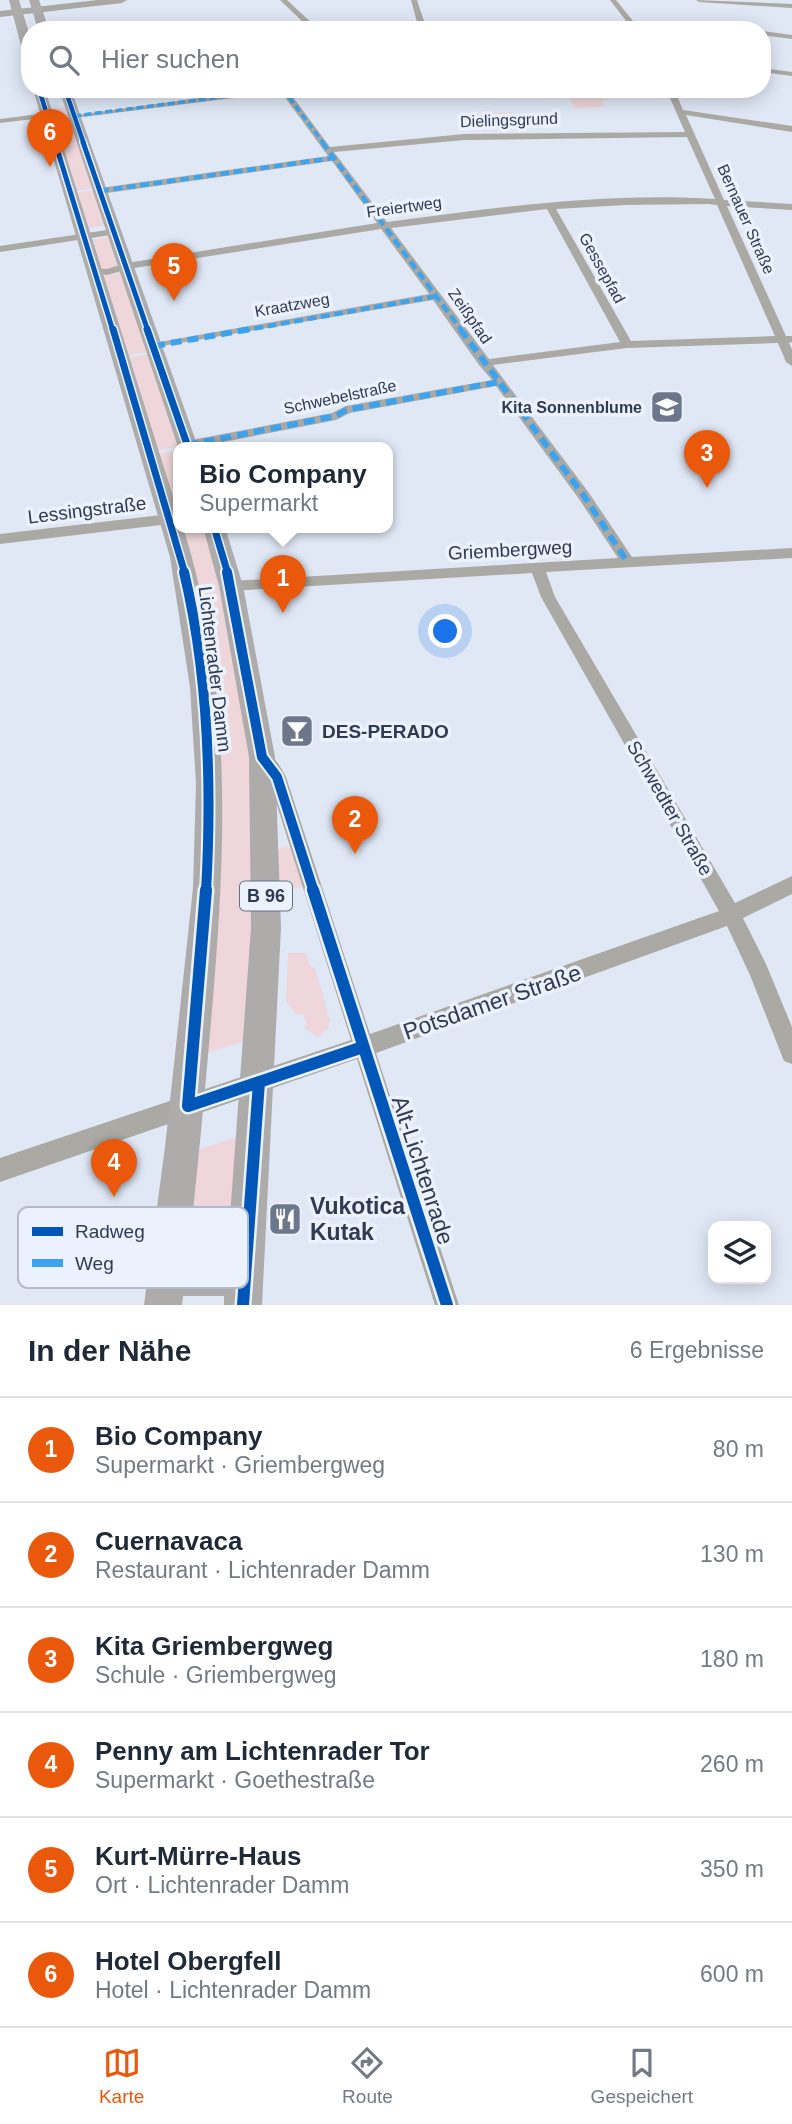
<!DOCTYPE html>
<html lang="de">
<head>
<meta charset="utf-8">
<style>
  :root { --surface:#fff; --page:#f6f6f7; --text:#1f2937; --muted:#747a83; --line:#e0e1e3; --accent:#ea580c }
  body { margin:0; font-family:Arial,sans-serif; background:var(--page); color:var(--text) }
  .controls { position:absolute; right:21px; bottom:21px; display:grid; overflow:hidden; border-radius:14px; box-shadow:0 4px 18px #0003 }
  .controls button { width:63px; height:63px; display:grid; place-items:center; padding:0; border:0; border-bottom:2px solid var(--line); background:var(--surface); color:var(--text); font:35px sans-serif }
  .you { position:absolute; left:446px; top:632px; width:24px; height:24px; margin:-18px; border:5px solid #fff; border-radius:50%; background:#1a73e8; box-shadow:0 0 0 10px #1a73e833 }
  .badge { display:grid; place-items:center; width:46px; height:46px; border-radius:50%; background:var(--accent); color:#fff; font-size:23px; font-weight:700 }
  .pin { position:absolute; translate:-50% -58px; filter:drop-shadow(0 2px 4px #0008) }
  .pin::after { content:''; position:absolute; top:37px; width:24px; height:21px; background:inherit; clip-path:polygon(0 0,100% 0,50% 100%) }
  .popup { position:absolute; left:173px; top:442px; width:220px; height:91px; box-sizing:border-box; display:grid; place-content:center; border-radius:14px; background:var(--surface); filter:drop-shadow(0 2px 5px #0005); font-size:23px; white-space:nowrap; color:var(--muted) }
  .popup b { font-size:26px; color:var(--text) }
  .popup::after { content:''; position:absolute; left:50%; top:100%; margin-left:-14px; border:14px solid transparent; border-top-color:var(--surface) }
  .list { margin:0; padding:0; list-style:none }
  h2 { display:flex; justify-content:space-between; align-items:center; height:91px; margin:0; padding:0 28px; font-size:30px }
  h2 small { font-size:23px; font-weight:400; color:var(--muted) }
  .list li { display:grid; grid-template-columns:46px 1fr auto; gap:21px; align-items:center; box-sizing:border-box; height:105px; padding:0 28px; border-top:2px solid var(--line) }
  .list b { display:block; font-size:26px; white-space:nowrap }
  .list p { margin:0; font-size:23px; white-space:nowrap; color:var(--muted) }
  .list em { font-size:23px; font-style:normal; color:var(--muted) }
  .icon { flex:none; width:38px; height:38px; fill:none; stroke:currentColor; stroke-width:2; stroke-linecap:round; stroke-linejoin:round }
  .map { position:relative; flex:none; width:792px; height:1305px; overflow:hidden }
  .search { position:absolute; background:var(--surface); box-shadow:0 4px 18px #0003; left:21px; right:21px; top:21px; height:77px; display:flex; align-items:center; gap:18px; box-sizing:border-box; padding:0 24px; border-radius:28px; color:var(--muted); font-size:26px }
  .sheet { height:721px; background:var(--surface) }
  nav { display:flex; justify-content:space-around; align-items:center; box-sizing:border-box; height:98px; border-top:2px solid var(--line); background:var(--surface); font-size:19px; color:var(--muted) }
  nav a { display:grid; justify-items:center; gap:4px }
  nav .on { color:var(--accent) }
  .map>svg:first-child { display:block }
  .green { fill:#eed6da }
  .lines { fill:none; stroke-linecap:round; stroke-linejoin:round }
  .minor { fill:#aba9a4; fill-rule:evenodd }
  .secondary { fill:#aaa8a5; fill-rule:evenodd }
  .primary { fill:#adacab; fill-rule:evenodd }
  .quiet-far2 { stroke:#3ea3ed; stroke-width:3.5; stroke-dasharray:7 3.5; stroke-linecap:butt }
  .quiet-far1 { stroke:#3ea3ed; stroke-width:4.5; stroke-dasharray:9 4.5; stroke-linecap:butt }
  .quiet { stroke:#3ea3ed; stroke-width:6; stroke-dasharray:11 6; stroke-linecap:butt }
  .cycleway-far4-casing { stroke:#ebf2fe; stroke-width:6 }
  .cycleway-far3-casing { stroke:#ebf2fe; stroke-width:8 }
  .cycleway-far2-casing { stroke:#ebf2fe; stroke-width:10 }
  .cycleway-far1-casing { stroke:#ebf2fe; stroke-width:14 }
  .cycleway-casing { stroke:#ebf2fe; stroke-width:17 }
  .cycleway-far4 { stroke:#0057b8; stroke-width:4.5 }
  .cycleway-far3 { stroke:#0057b8; stroke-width:5 }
  .cycleway-far2 { stroke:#0057b8; stroke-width:7 }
  .cycleway-far1 { stroke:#0057b8; stroke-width:10 }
  .cycleway { stroke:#0057b8; stroke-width:12 }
  .labels { text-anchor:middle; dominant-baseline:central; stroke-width:7; stroke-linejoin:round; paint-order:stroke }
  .far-street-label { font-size:16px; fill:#2f3a53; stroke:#ebf2fe }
  .far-poi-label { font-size:16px; font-weight:bold; fill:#2f3a53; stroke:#ebf2fe; text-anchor:end }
  .shield { fill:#ebf2fe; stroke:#677186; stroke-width:2 }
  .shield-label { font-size:18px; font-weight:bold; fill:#2f3a53 }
  .street-label { font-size:19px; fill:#2f3a53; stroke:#ebf2fe }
  .poi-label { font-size:19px; font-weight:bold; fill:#2f3a53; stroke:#ebf2fe; text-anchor:start }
  .near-street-label { font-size:23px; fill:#2f3a53; stroke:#ebf2fe }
  .near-poi-label { font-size:23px; font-weight:bold; fill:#2f3a53; stroke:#ebf2fe; text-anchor:start }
  .key { fill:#ebf2fe; stroke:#b3bbcb; stroke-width:2 }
  .key-label { font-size:19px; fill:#2f3a53 }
</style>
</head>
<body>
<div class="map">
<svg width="792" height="1305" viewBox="0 0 792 1305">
  <rect width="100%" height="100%" fill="#e0e8f6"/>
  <path class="green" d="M565 89H598L606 101H601L604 107 575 108Z
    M66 107 78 143 62 145 51 109Z
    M513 112 520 129 474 131 466 114Z
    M78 144 93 188 76 191 62 147Z
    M94 190 105 225 87 228 76 193Z
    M109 237 148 352 127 355 92 240Z
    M149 354 179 446 156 451 128 358Z
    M178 450V504L173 505 157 454Z
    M180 527H207L247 725 253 800 254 929 246 1041 206 1053 216 923Z
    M286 846 292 850 304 886 294 889 292 881 284 882V901H278V850Z
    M288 953H306L310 966 315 968 330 1020 328 1029 318 1037 304 1028 307 1025 303 1014 297 1015 286 1001Z
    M240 1136 230 1263 186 1259 198 1150Z"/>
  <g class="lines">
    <path class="minor" d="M280 0H287L316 27 417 22 411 0H417L424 21 630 26 610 0H616L637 26 727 30 428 25 306 30 309 28Z
      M696 0 792 4V8L699 2Z
      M762 31 792 35V39L762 35Z
      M762 68 792 72V76L762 72Z
      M263 89H287L330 147 464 134 685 132 666 89H674L683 110 792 126V132L686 115 724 200 792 204V210L727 206 786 336H792V342L789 343 792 349V366L786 362 778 343 627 348 493 365 589 493 632 557 792 548V558L546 572 555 597 735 903 792 876V894L743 918 766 964 792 1027V1064L784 1061 750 975 727 926 376 1053 459 1305H435L357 1059 0 1182V1158L351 1040 269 780 255 759 258 754C272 749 280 766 286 777L370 1034 719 911 541 597 532 573 231 591 224 586 231 581 618 558 579 499 496 386 350 413 336 420 198 447H182V442L187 441 332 413 346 406 492 380 479 365 433 300 150 348 148 346 154 343 429 294 381 229 128 269 107 275 91 272V268L107 269 127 263 377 223 332 161 100 194 95 191 100 188 328 156 281 92 74 118 70 116ZM687 137 715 199C606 192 494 208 387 222L334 152 464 140ZM708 204 717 205 775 336 631 341 556 209 625 205ZM547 209 620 342 489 359 391 228Z
      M47 113H50V117L0 123V119Z
      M114 229 117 230V234L0 252V246Z
      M178 513V523L0 544V534Z"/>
    <path class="secondary" d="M97 0H127L122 3 0 17V11Z"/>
    <path class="primary" d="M9 0H19L30 36V60L24 57Z
      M29 0H39L49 30H38Z
      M33 89H45L178 512V527H183C233 686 226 847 212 1010 205 1093 197 1175 188 1258H227L251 928 249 757 219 586 203 527H225L243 586 275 757 281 928 262 1305H224V1296H183L182 1305H144L165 1147 193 888 196 784 190 687 170 557Z
      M59 89H71L198 447H178Z"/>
    <path class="quiet-far2" d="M283 89 324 144
      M74 116 283 89"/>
    <path class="quiet-far1" d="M322 142 462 331
      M100 191 333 158
      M241 331 437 296"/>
    <path class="quiet" d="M460 329 584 496 628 563
      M154 346 251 329
      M187 445 336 416 346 410 499 382"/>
    <defs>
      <path id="cycleway-far4" d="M39 89 56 144
        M65 89 84 144"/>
      <path id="cycleway-far3" d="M55 142 113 331
        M83 142 148 331"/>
      <path id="cycleway-far2" d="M113 329 185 574
        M147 329 188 447
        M214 527 228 574"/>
      <path id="cycleway-far1" d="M184 572C209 676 212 785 206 892
        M227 572 262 757 277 777 314 892"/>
      <path id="cycleway" d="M206 890 188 1106 363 1047
        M313 890 447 1305
        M243 1305 259 1082"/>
    </defs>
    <use href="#cycleway-far4" class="cycleway-far4-casing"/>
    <use href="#cycleway-far3" class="cycleway-far3-casing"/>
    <use href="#cycleway-far2" class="cycleway-far2-casing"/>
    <use href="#cycleway-far1" class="cycleway-far1-casing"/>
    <use href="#cycleway" class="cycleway-casing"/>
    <use href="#cycleway-far4" class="cycleway-far4"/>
    <use href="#cycleway-far3" class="cycleway-far3"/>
    <use href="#cycleway-far2" class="cycleway-far2"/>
    <use href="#cycleway-far1" class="cycleway-far1"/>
    <use href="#cycleway" class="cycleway"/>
  </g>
  <defs>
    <symbol id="school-square" viewBox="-11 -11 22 22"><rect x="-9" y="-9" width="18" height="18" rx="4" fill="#6d778c" stroke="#ebf2fe"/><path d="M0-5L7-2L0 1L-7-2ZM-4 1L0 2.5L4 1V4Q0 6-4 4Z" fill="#fff"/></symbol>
    <symbol id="bar-square" viewBox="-11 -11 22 22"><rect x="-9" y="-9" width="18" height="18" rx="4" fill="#6d778c" stroke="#ebf2fe"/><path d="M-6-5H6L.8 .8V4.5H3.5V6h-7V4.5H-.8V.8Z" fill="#fff"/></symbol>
    <symbol id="restaurant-square" viewBox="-11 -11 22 22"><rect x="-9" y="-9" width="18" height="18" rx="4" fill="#6d778c" stroke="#ebf2fe"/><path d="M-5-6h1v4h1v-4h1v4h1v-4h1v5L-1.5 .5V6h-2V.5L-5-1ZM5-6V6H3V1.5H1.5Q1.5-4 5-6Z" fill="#fff"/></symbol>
  </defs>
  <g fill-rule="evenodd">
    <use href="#school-square" x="648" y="388" width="38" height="38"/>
    <use href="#bar-square" x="278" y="712" width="38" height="38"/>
    <use href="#restaurant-square" x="266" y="1200" width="38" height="38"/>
  </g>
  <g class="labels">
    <g class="far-street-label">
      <text transform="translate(509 120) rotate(-2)">Dielingsgrund</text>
      <text transform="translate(404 207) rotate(-8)">Freiertweg</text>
      <text transform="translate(746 219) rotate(66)">Bernauer Straße</text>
      <text transform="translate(602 268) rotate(61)">Gessepfad</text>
      <text transform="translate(292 305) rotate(-10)">Kraatzweg</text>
      <text transform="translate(470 316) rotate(55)">Zeißpfad</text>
      <text transform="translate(340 397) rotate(-12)">Schwebelstraße</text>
    </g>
    <g class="far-poi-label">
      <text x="642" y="407">Kita Sonnenblume</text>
    </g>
    <rect class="shield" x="240" y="881.5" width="52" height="29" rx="5"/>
    <g class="shield-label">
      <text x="266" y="896">B 96</text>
    </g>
    <g class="street-label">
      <text transform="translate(87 510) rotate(-7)">Lessingstraße</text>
      <text transform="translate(510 550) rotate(-3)">Griembergweg</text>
      <text transform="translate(215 669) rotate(83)">Lichtenrader Damm</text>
      <text transform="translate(670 808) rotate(60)">Schwedter Straße</text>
    </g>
    <g class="poi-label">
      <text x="322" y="731">DES-PERADO</text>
    </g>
    <g class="near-street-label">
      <text transform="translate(492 1002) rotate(-19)">Potsdamer Straße</text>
      <text transform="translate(423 1170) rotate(72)">Alt-Lichtenrade</text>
    </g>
    <g class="near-poi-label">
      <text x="310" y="1206">Vukotica<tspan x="310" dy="26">Kutak</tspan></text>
    </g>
  </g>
  <rect x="18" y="1207" width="230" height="81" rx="10" class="key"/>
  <rect x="32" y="1227" width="31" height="9" fill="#0057b8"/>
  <rect x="32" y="1259" width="31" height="8" fill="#3ea3ed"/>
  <g class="key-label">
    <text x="75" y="1238">Radweg</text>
    <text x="75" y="1270">Weg</text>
  </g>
</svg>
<div class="controls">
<button><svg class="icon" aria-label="layers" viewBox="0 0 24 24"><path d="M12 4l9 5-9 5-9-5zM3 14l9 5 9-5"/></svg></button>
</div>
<div class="you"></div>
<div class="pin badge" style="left:283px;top:613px">1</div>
<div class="popup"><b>Bio Company</b>Supermarkt</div>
<div class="pin badge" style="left:355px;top:854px">2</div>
<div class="pin badge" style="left:707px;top:488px">3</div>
<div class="pin badge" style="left:114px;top:1197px">4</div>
<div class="pin badge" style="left:174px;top:301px">5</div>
<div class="pin badge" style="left:50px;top:167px">6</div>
<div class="search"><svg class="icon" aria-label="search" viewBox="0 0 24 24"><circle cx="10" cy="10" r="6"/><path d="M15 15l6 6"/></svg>Hier suchen</div>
</div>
<section class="sheet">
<h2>In der Nähe<small>6 Ergebnisse</small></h2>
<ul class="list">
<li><span class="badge">1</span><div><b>Bio Company</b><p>Supermarkt · Griembergweg</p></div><em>80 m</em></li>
<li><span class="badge">2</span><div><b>Cuernavaca</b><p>Restaurant · Lichtenrader Damm</p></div><em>130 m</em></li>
<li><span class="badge">3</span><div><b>Kita Griembergweg</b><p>Schule · Griembergweg</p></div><em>180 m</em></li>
<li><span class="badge">4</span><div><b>Penny am Lichtenrader Tor</b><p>Supermarkt · Goethestraße</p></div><em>260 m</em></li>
<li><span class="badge">5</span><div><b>Kurt-Mürre-Haus</b><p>Ort · Lichtenrader Damm</p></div><em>350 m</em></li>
<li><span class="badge">6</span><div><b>Hotel Obergfell</b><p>Hotel · Lichtenrader Damm</p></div><em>600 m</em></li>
</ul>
</section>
<nav>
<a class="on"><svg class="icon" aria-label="map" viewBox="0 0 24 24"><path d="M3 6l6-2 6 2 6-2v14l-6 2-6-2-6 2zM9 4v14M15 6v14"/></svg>Karte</a>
<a><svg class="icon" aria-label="directions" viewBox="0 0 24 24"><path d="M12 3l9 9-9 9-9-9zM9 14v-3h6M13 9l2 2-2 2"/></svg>Route</a>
<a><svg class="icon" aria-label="saved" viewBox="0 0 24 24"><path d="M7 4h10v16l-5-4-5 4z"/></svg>Gespeichert</a>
</nav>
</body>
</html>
